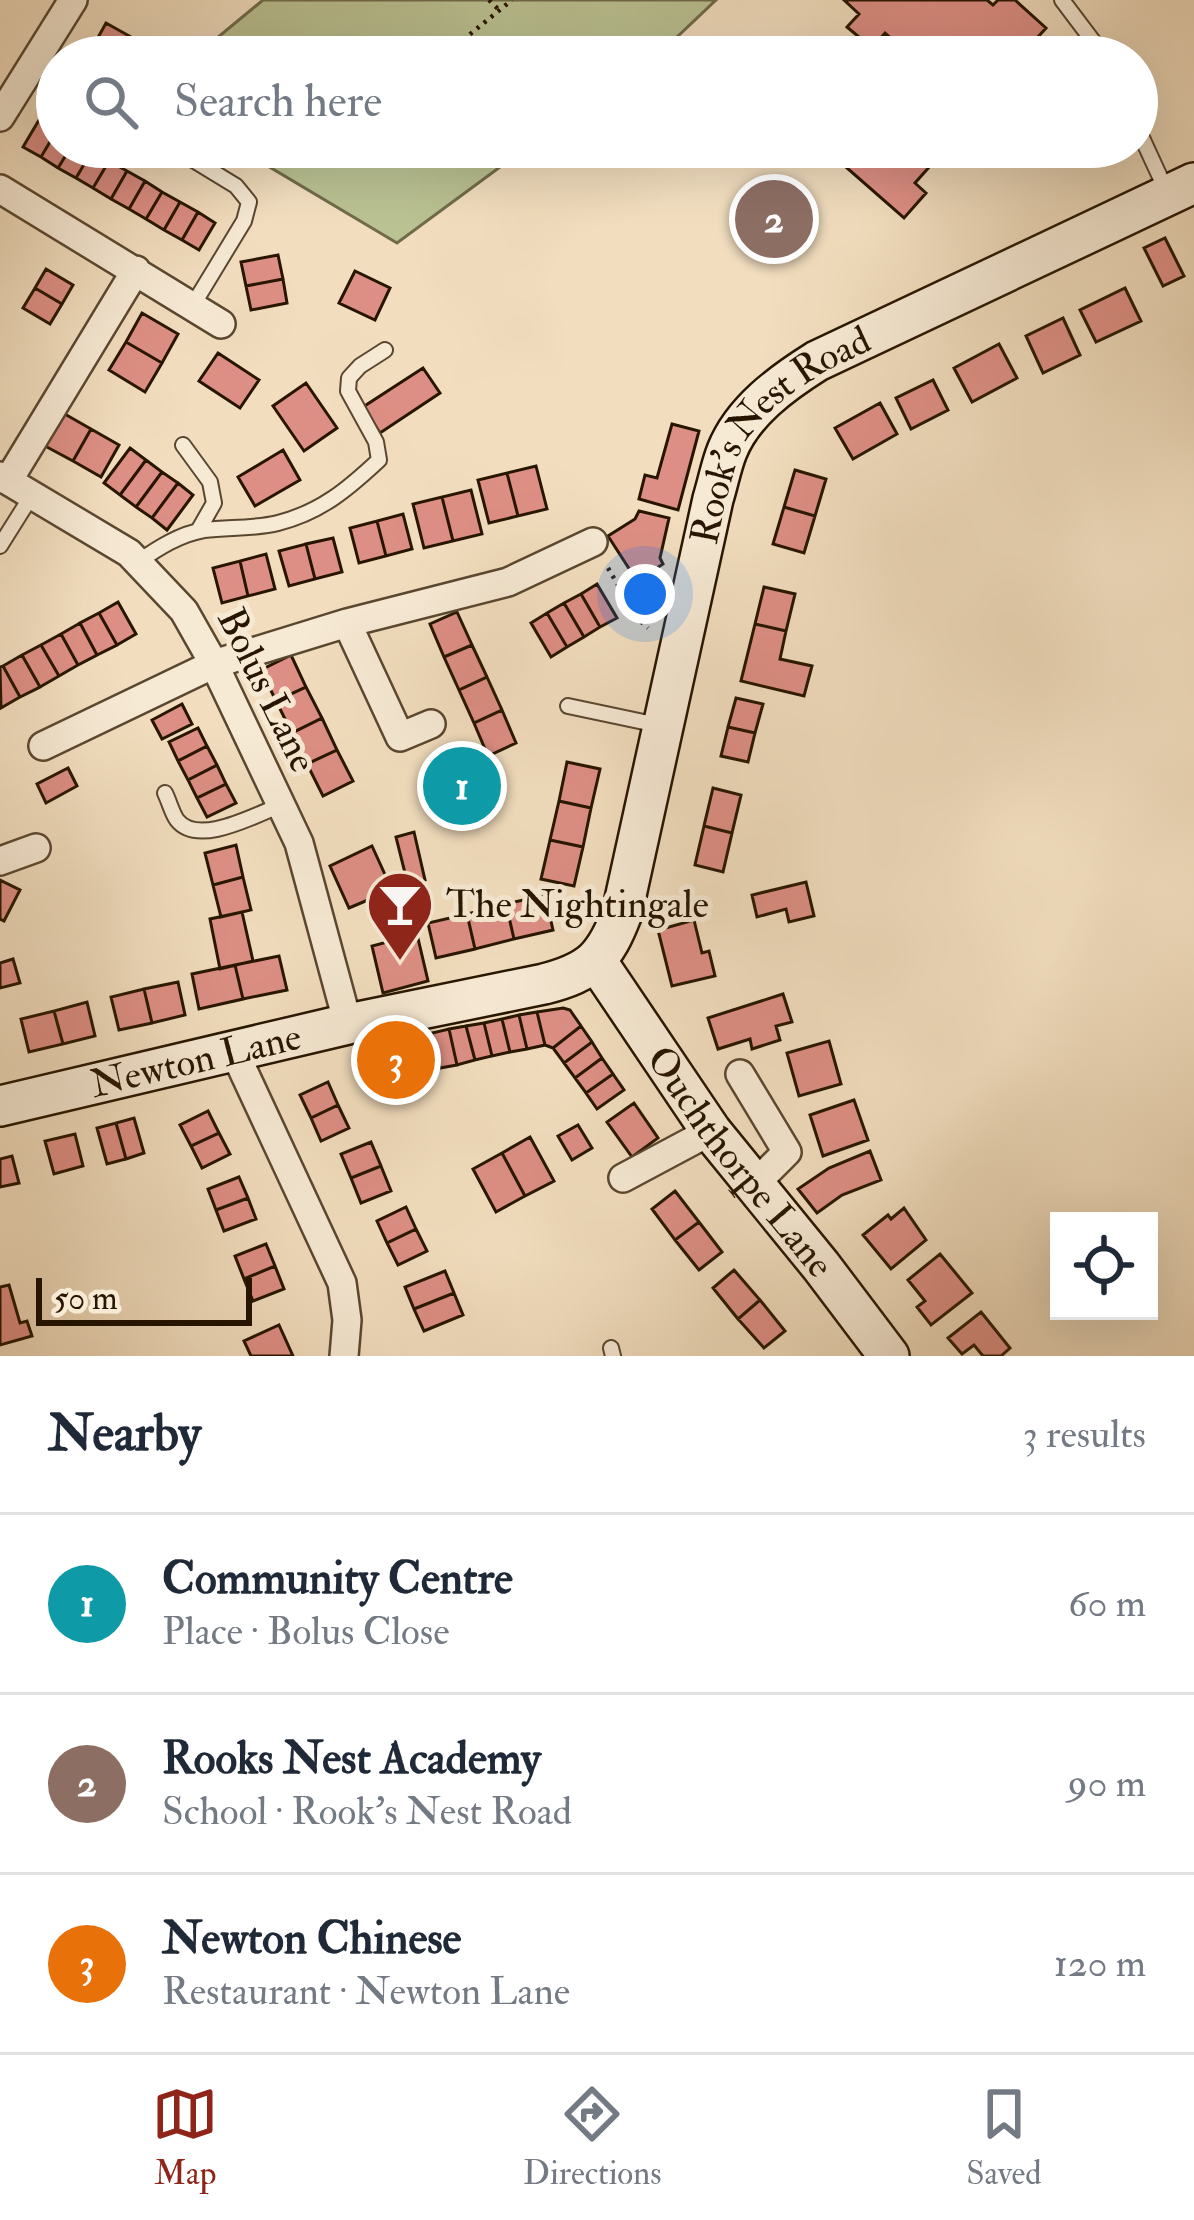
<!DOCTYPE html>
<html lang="en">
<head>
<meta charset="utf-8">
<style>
  :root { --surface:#fff; --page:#f6f6f7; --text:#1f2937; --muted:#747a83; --line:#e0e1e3; --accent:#8f2418 }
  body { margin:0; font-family:"IM FELL Double Pica",serif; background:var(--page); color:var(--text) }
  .controls { position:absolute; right:36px; bottom:36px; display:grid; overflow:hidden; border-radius:0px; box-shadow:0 12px 48px #0002 }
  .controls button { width:108px; height:108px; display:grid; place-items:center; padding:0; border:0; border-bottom:3px solid var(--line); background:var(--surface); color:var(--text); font:60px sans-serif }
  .scale { position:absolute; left:36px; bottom:30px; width:216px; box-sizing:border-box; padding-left:12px; border:6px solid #271500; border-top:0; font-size:33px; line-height:42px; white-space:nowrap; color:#271500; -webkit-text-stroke:9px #f7ead5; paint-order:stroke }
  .you { position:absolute; left:645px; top:594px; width:42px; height:42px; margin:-30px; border:9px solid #fff; border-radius:50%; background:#1a73e8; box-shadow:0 0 0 18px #1a73e833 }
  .badge { display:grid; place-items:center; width:78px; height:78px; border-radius:50%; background:var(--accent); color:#fff; font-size:39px; font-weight:700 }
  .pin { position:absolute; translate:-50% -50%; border:6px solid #fff; box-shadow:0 3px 12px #0006 }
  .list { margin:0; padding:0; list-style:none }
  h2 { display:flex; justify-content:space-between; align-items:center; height:156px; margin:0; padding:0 48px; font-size:51px }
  h2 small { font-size:39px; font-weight:400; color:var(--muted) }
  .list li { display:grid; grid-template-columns:78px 1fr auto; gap:36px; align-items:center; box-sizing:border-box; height:180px; padding:0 48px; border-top:3px solid var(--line) }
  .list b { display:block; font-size:45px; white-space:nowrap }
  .list p { margin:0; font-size:39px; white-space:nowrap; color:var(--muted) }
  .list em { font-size:39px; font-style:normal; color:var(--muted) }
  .icon { flex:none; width:66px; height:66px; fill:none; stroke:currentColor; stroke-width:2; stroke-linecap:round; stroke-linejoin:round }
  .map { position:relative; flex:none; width:1194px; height:1356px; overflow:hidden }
  .search { position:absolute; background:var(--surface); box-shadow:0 12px 48px #0002; left:36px; right:36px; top:36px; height:132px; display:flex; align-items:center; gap:30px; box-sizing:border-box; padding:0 42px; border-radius:66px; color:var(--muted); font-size:45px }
  .sheet { height:696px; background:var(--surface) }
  nav { display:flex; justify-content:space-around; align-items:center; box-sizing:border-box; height:168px; border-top:3px solid var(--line); background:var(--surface); font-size:33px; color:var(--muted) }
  nav a { display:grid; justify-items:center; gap:6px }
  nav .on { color:var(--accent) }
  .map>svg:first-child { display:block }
  .green { fill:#bac192; stroke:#706b49; stroke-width:3 }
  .building { fill:#de8f85; stroke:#271500; stroke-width:3 }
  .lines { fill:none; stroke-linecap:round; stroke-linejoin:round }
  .lane-casing { stroke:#5a4730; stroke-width:18 }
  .street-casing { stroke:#5a4730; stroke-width:32 }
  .secondary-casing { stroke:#271500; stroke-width:44 }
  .path { stroke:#271500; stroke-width:4.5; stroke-dasharray:3 6; stroke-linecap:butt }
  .lane { stroke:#f7ead5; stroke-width:14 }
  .street { stroke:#f7ead5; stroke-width:27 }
  .secondary { stroke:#f7ead5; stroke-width:39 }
  .labels { text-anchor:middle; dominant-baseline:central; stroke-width:10; stroke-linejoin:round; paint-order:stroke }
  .street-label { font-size:39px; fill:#271500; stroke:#f7ead5 }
  .poi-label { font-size:39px; fill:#271500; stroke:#f7ead5; text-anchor:start }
</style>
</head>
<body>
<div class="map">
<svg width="1194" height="1356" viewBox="0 0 1194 1356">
  <rect width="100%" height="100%" fill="#f2debf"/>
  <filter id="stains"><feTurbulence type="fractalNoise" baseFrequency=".00167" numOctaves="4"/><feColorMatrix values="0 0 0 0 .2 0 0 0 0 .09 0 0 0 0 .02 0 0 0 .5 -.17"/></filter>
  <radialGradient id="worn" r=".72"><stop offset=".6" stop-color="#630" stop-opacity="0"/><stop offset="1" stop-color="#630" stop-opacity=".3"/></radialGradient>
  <path class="green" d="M263 0H716L678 36 649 57H194Z
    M236 147H527L397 243Z"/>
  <path class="building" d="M844 0H987L993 5 998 0H1015L1046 28 1020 57H892L901 47 885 33 872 48 847 27 859 14Z
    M106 23 131 37 119 57 95 43Z
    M39 120 57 130 41 157 23 147Z
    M57 130V147H71L58 168 41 157Z
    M71 147H86L92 151 76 178 58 168Z
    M823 147H947L915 183 926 193 904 218Z
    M92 151 109 161 93 188 76 178Z
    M109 161 127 171 111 199 93 188Z
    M127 171 145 181 129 209 111 199Z
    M145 181 162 192 146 219 129 209Z
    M162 192 180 202 164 230 146 219Z
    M180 202 198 212 182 240 164 230Z
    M198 212 215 223 199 250 182 240Z
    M1165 238 1184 276 1163 286 1144 248Z
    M278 255 283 279 246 286 241 262Z
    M46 269 73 285 62 304 35 288Z
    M355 271 390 288 375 320 339 303Z
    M283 279 287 303 251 310 246 286Z
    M35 288 62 304 50 324 23 308Z
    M1125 288 1141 321 1096 342 1080 310Z
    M142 313 178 334 162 363 126 342Z
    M1063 318 1080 355 1043 373 1026 336Z
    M126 342 162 363 145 392 109 370Z
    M999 344 1017 378 972 402 954 368Z
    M218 353 259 380 240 408 199 381Z
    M423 368 440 393 380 433 363 407Z
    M933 380 948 410 911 429 896 398Z
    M306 383 337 428 304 451 273 406Z
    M880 403 897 434 853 459 835 428Z
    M63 413 91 429 73 461 45 446Z
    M672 424 699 431 678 510 639 499 645 475 657 478Z
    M91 429 119 445 101 477 73 461Z
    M130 448 146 460 120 495 104 483Z
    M283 450 300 480 255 506 238 477Z
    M146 460 162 472 136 507 120 495Z
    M536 466 547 509 518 516 507 473Z
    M795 470 826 479 815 516 784 507Z
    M162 472 178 483 152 518 136 507Z
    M507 473 518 516 489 523 478 480Z
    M178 483 193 495 167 530 152 518Z
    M471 490 482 534 453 541 442 497Z
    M442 497 453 541 424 548 413 504Z
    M784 507 815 516 804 553 773 544Z
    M639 511 669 518 660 558 663 564 637 581 608 536 635 519Z
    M403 514 412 549 386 556 377 521Z
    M377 521 386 556 359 563 350 528Z
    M333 538 342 572 315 579 306 544Z
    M306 544 315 579 289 586 279 551Z
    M266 554 275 589 248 596 240 561Z
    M240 561 248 596 222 603 213 568Z
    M597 584 617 618 600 627 581 594Z
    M764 587 795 594 786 631 755 624Z
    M581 594 600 627 584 637 564 603Z
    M118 602 136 634 117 645 99 613Z
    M564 603 584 637 567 647 547 613Z
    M457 612 472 645 444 657 430 624Z
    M99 613 117 645 97 655 80 623Z
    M547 613 567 647 551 657 531 623Z
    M80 623 97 655 78 665 61 634Z
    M755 624 786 631 780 659 812 666 804 696 741 681Z
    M61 634 78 665 59 676 41 645Z
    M41 645 59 676 40 687 22 655Z
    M472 645 487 677 459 690 444 657Z
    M22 655 40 687 20 697 3 666Z
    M291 655 306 687 276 701 261 670Z
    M3 666 20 697 1 708 0 667Z
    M487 677 502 710 474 723 459 690Z
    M306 687 322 718 292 733 276 701Z
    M736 698 763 704 755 733 728 727Z
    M182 704 192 724 162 739 152 720Z
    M502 710 516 743 488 756 474 723Z
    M322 718 337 750 307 764 292 733Z
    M728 727 755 733 748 762 721 756Z
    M198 728 207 746 178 761 169 742Z
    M207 746 217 765 188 780 178 761Z
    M337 750 353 781 323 796 307 764Z
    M482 756 498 791 442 817 426 782Z
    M567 762 600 769 591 808 559 801Z
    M217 765 226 784 197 798 188 780Z
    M68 768 77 786 46 803 37 784Z
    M226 784 236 803 207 817 197 798Z
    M713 788 741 795 732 833 704 826Z
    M559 801 591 808 583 847 550 840Z
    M704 826 732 833 723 872 695 865Z
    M414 832 425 880 408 885 396 837Z
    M550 840 583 847 574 886 541 879Z
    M236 845 243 877 213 885 205 853Z
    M372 846 392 890 349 908 330 866Z
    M243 877 251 910 221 917 213 885Z
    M0 880 20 890 4 921 0 919Z
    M806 882 814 916 789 922 786 909 757 917 752 895Z
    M545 895 553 930 514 939 506 904Z
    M506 904 514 939 475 949 467 914Z
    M242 912 253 961 220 969 210 919Z
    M467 914 475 949 436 958 428 923Z
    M694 920 702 953 709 951 715 976 672 986 658 930Z
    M417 934 428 981 383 993 372 946Z
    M279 956 287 990 243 999 235 965Z
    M13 959 20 983 0 988V963Z
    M235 965 243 999 199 1009 192 974Z
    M178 982 185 1015 152 1023 144 989Z
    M144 989 152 1023 119 1030 111 997Z
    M783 994 792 1022 776 1026 780 1040 752 1049 750 1039 718 1049 708 1018Z
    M87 1002 95 1036 63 1044 54 1011Z
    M563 1008 570 1010 581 1026 553 1048 545 1045 537 1012Z
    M54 1011 63 1044 29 1052 21 1019Z
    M537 1012 545 1045 527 1049 519 1015Z
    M519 1015 527 1049 510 1052 502 1019Z
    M502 1019 510 1052 492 1056 484 1023Z
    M484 1023 492 1056 475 1060 466 1026Z
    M466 1026 475 1060 457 1065 449 1029Z
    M581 1026 592 1042 564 1063 553 1048Z
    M449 1029 457 1065 440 1068 432 1033Z
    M432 1033 440 1068 422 1072 414 1037Z
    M414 1037 422 1072 386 1080 363 1048Z
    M829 1041 841 1084 799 1096 787 1053Z
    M592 1042 602 1058 575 1078 564 1063Z
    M602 1058 613 1074 586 1093 575 1078Z
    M613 1074 624 1090 597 1109 586 1093Z
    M328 1082 338 1105 311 1118 300 1095Z
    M854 1100 868 1140 823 1156 810 1115Z
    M634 1103 658 1138 632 1157 607 1122Z
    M338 1105 349 1128 321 1141 311 1118Z
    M208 1111 219 1133 191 1146 180 1125Z
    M134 1118 144 1153 126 1159 116 1123Z
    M116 1123 126 1159 107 1164 97 1128Z
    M578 1125 592 1148 572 1160 558 1136Z
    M219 1133 230 1154 202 1168 191 1146Z
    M75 1134 83 1166 54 1174 45 1141Z
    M530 1137 554 1181 525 1196 502 1153Z
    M371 1142 381 1166 351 1178 341 1154Z
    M870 1151 881 1180 842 1195 817 1213 798 1189 829 1168Z
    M502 1153 525 1196 496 1212 473 1169Z
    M12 1156 19 1183 0 1187V1159Z
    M381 1166 391 1191 361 1203 351 1178Z
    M239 1177 248 1198 216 1210 208 1189Z
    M675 1191 699 1222 675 1240 652 1209Z
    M248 1198 256 1219 224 1231 216 1210Z
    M406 1207 416 1229 387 1243 377 1221Z
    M904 1208 926 1240 891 1269 863 1235 888 1215 891 1219Z
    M699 1222 722 1252 699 1270 675 1240Z
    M416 1229 427 1251 398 1265 387 1243Z
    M266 1244 275 1266 244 1279 235 1256Z
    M940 1254 972 1293 931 1325 917 1307 925 1301 908 1280Z
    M275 1266 284 1289 253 1301 244 1279Z
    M734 1270 760 1300 738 1319 713 1288Z
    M445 1271 454 1293 414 1309 405 1287Z
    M9 1285 20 1323 27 1321 32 1336 0 1345V1287Z
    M454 1293 463 1315 424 1331 414 1309Z
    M760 1300 785 1331 764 1348 738 1319Z
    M981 1312 1010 1348 1001 1356H983L974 1345 962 1354 948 1338Z
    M279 1325 293 1356H251L244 1341Z"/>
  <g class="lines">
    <defs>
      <path id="lane" d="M1062 0 1105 57
        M33 64 57 79
        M1137 127 1166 190
        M172 147 236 186 249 202 244 221 193 305
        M183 445 210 482 214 503 198 531
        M0 546 32 495
        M138 562C158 548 180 534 204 530 229 527 254 529 278 523 321 512 348 489 379 460L376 442 348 391 349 378 360 366 385 350
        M568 706 658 725
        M165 793C169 801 172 813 177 820 198 847 255 815 281 805
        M611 1348 613 1356"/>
      <path id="street" d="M0 117 73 0
        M0 189 221 324
        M0 476 129 553 184 611 214 664 299 843 348 1024
        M8 481 136 270
        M347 623 400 737 431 724
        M43 746 214 664 347 623 508 582 593 542
        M0 861 36 848
        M234 1051 342 1283 347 1320 344 1356
        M740 1074 787 1152 754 1185
        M623 1178 711 1131"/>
      <g id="secondary">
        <path id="s1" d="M597 962 711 1131 821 1266 889 1356"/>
        <path id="s2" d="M0 1106 348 1024 544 984C591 972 605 958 622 913L713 499C718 483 721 466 727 451 743 411 782 383 817 361L1194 183"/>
      </g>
    </defs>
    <use href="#lane" class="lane-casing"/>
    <use href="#street" class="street-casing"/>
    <use href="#secondary" class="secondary-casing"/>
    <path class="path" d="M489 0 500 11
      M442 57 512 0
      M608 568 638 619 648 628"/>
    <use href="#lane" class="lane"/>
    <use href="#street" class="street"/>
    <use href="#secondary" class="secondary"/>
  </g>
  <defs>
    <symbol id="bar-pin" viewBox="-11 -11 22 30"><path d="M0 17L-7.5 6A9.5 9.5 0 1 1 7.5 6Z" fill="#8f2418" stroke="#f7ead5"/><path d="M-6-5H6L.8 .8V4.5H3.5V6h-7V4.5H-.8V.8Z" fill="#fff"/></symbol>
  </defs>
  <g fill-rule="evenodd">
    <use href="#bar-pin" x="362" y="866" width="76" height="104"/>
  </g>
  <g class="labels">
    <g class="street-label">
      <text stroke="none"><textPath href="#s2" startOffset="1188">Rook's Nest Road</textPath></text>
      <text transform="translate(267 690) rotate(64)">Bolus Lane</text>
      <text stroke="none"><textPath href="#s2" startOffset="201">Newton Lane</textPath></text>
      <text stroke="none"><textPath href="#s1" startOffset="246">Ouchthorpe Lane</textPath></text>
    </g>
    <g class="poi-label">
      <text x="446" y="904">The Nightingale</text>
    </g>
  </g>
  <rect width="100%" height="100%" filter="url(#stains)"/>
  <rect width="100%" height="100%" fill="url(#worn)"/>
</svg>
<div class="controls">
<button><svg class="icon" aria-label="locate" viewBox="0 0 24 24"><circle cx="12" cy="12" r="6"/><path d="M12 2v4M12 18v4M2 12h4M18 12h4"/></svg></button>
</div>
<div class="scale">50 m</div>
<div class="you"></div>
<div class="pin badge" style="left:462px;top:786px;background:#0f9aa8">1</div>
<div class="pin badge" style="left:774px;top:219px;background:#8d6e63">2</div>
<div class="pin badge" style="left:396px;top:1060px;background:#e8710a">3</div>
<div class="search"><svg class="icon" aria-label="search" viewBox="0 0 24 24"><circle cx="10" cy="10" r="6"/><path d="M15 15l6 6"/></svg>Search here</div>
</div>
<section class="sheet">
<h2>Nearby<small>3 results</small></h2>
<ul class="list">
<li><span class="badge" style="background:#0f9aa8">1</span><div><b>Community Centre</b><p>Place · Bolus Close</p></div><em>60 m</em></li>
<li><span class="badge" style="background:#8d6e63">2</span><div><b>Rooks Nest Academy</b><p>School · Rook's Nest Road</p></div><em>90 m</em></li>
<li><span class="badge" style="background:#e8710a">3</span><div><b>Newton Chinese</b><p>Restaurant · Newton Lane</p></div><em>120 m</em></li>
</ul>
</section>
<nav>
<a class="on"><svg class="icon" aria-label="map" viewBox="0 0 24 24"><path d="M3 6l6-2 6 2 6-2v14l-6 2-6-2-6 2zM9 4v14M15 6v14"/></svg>Map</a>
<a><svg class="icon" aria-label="directions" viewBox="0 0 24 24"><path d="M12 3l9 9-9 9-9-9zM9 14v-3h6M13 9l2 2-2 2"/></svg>Directions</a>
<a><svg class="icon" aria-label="saved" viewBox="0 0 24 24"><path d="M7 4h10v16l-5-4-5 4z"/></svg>Saved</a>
</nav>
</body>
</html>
